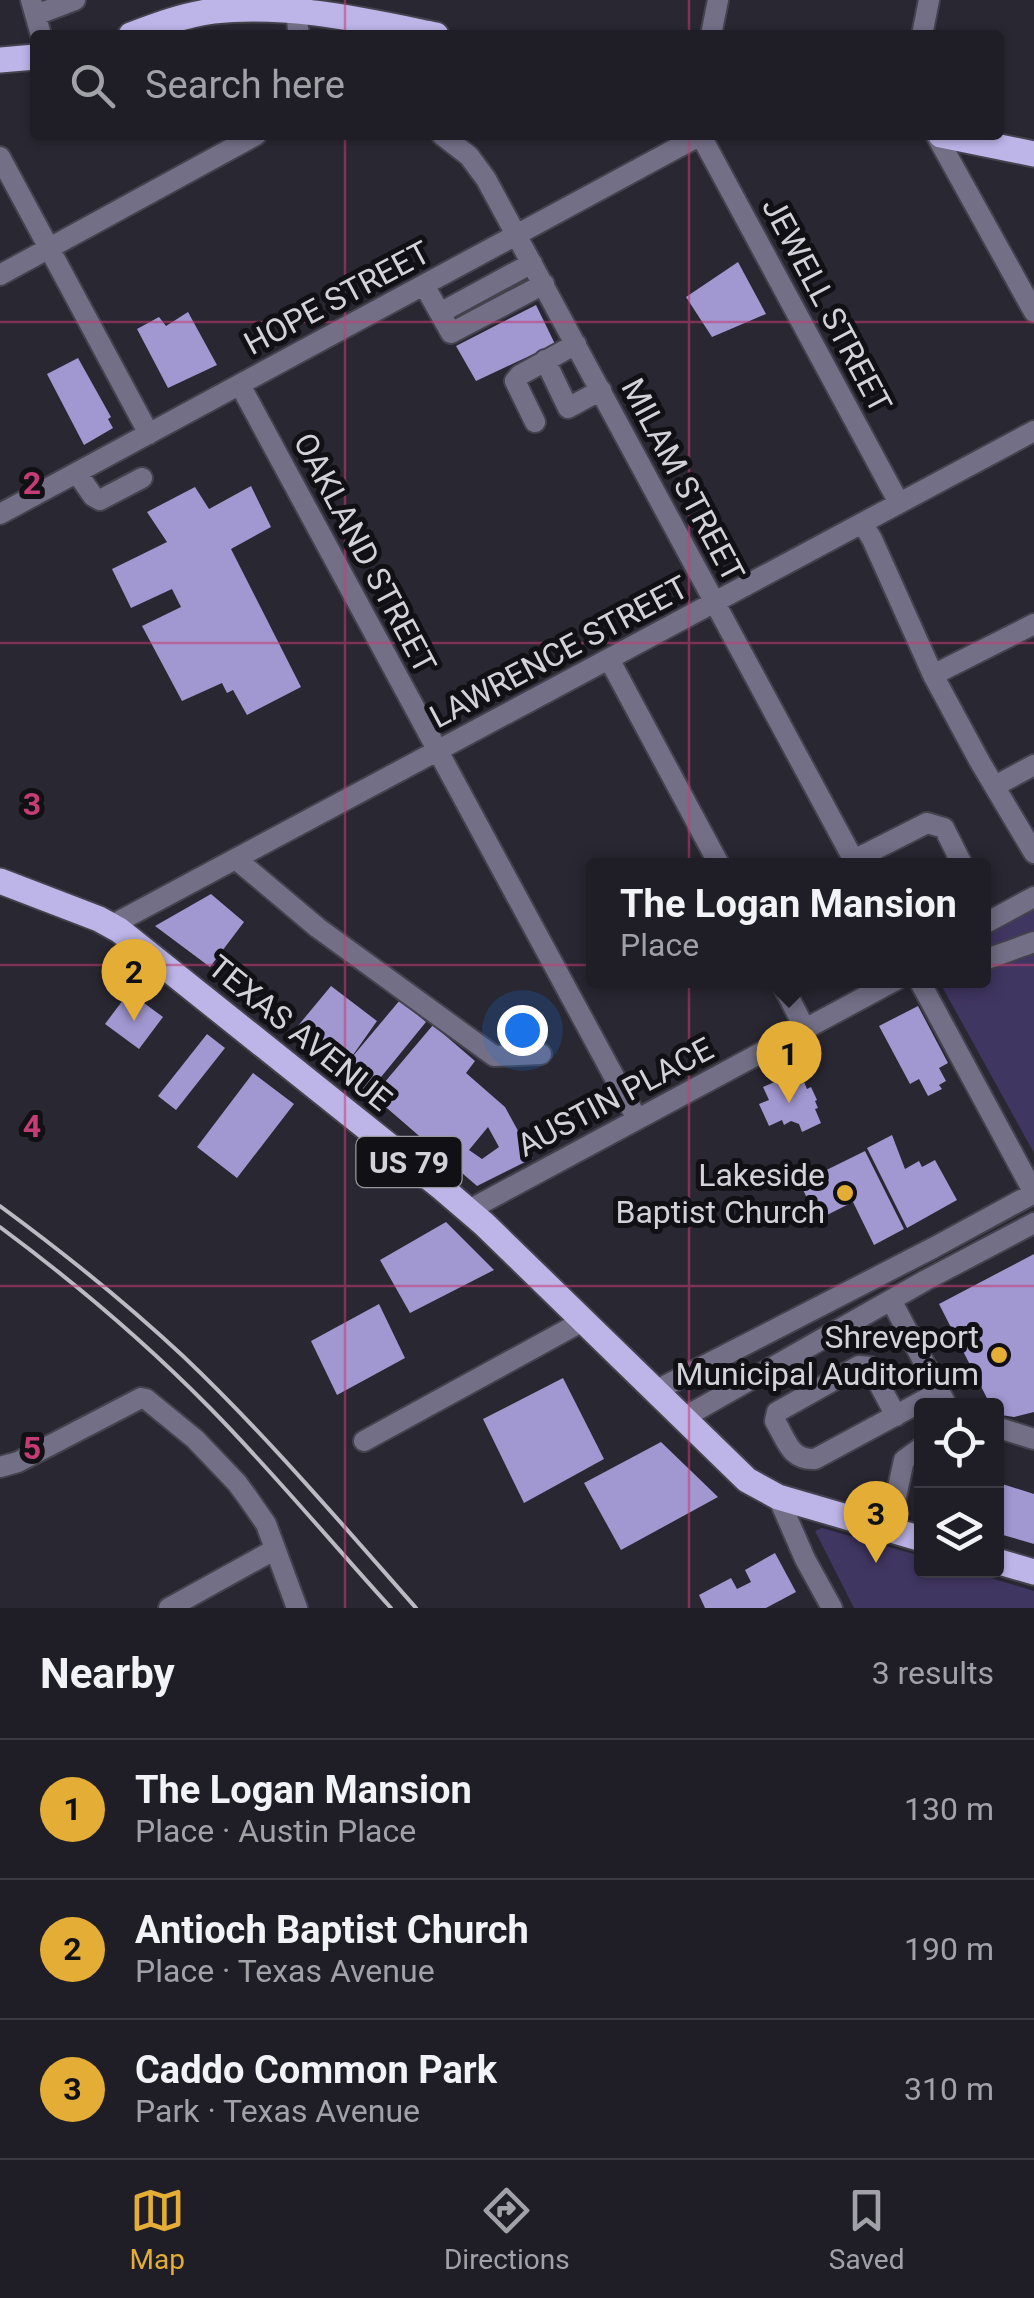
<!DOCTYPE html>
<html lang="en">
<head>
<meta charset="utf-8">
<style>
  :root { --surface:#1f1d26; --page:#2c2a32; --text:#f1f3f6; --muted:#a1a2a7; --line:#3c3b43; --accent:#e4ad35 }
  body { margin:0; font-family:Roboto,sans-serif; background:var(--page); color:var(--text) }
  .controls { position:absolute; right:30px; bottom:30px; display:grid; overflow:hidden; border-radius:10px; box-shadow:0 2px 8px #0004 }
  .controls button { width:90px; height:90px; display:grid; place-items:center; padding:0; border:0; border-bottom:2px solid var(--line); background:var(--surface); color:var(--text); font:50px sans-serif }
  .you { position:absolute; left:522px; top:1030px; width:35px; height:35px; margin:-25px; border:8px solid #fff; border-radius:50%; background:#1a73e8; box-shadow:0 0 0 15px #1a73e833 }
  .badge { display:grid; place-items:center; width:65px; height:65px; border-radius:50%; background:var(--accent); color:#111; font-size:32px; font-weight:700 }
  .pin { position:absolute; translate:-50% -82px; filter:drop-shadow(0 2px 5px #0008) }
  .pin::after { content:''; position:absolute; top:52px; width:35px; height:30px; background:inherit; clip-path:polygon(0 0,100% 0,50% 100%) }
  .popup { position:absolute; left:586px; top:858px; width:405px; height:130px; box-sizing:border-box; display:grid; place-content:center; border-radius:10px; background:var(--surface); filter:drop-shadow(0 2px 8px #0005); font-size:32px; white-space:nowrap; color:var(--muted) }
  .popup b { font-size:38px; color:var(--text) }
  .popup::after { content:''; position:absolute; left:50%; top:100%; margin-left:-20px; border:20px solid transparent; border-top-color:var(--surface) }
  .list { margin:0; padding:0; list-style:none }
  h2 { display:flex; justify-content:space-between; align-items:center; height:130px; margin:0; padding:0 40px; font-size:42px }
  h2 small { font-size:32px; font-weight:400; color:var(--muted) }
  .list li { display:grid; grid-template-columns:65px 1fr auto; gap:30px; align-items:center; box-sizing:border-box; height:140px; padding:0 40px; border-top:2px solid var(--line) }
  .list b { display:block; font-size:38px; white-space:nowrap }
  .list p { margin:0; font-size:32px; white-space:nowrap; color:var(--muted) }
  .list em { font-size:32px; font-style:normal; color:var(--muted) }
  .icon { flex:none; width:55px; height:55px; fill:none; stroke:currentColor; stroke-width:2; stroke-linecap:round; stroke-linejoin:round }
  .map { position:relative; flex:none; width:1034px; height:1608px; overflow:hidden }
  .search { position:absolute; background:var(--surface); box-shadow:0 2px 8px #0004; left:30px; right:30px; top:30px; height:110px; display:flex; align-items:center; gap:25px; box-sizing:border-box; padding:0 35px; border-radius:10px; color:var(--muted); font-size:38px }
  .sheet { height:550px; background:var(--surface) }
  nav { display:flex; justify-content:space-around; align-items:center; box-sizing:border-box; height:140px; border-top:2px solid var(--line); background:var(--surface); font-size:28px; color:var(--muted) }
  nav a { display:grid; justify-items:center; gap:5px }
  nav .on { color:var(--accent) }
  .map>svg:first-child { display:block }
  .green { fill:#403662 }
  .building { fill:#a197d1; fill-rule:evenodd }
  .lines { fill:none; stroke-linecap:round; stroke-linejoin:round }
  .minor-casing { stroke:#44424d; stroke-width:24 }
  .major-casing { stroke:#44424d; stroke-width:29 }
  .minor { stroke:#726f87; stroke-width:20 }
  .major { stroke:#bdb5e8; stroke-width:25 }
  .rail { stroke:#bbb9c1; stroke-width:4 }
  .grid { fill:none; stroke:#c53d74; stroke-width:2.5; stroke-opacity:0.55 }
  .poi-dot { fill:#e4ad35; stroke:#111015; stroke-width:4 }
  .labels { text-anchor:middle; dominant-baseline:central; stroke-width:10; stroke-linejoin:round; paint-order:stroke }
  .shield { fill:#111015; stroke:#99989e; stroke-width:2.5 }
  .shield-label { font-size:30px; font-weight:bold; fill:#d3d2d9 }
  .street-label { font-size:32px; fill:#d3d2d9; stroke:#111015 }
  .poi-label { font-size:32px; fill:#d3d2d9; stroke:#111015; text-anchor:end }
  .grid-label { font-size:32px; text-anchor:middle; font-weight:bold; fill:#c53d74; stroke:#111015; stroke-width:10; stroke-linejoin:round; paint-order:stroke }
</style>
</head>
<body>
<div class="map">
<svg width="1034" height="1608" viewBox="0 0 1034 1608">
  <rect width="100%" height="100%" fill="#292732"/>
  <path class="green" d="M1034 905V1153L939 981 984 980V932Z
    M822 1528 921 1556 922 1570 968 1571 1034 1591V1608H854L815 1531Z"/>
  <path class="building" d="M738 262 766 314 712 337 686 297Z
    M536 305 555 344 476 381 456 346Z
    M188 312 217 365 168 388 137 329 159 317 166 326Z
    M78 358 111 417 108 419 113 428 84 445 47 374Z
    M251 486 271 527 231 549 301 687 247 715 233 690 227 693 222 683 182 701 142 626 181 607 172 589 131 608 112 569 167 542 147 512 195 487 209 509Z
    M211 894 244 922 210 967 155 926Z
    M331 986 377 1021 348 1062 400 1000 426 1022 368 1093 292 1033Z
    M129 992 163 1017 139 1049 105 1024Z
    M918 1006 948 1063 939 1068 946 1081 939 1085 942 1089 928 1096 919 1079 910 1084 879 1026Z
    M433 1025 475 1061 466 1073 505 1107 533 1158 477 1186 373 1096ZM488 1127 499 1147 482 1159 469 1150Z
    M207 1034 225 1048 176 1110 158 1096Z
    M253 1073 294 1104 237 1178 197 1147Z
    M795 1073 798 1079 802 1077 807 1089 811 1087 817 1100 815 1101 818 1108 815 1109 821 1123 802 1132 799 1124 791 1121 784 1125 782 1120 769 1126 759 1104 769 1100 763 1087Z
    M892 1135 905 1169 919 1161 922 1167 935 1160 957 1200 907 1228 867 1148Z
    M865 1151 904 1229 874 1245 853 1202 817 1220 800 1183Z
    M446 1222 494 1270 410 1313 380 1260Z
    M1034 1254V1412L1014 1417 1001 1415 996 1412V1406H991L939 1304Z
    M379 1304 405 1358 337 1395 311 1341Z
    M563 1378 604 1459 524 1503 483 1419Z
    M661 1442 718 1497 621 1550 584 1483Z
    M996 1482 1034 1494V1544L996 1533Z
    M775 1553 796 1592 766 1608H705L699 1595 731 1578 737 1589 751 1582 745 1570Z"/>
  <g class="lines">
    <defs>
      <path id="minor" d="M31 0 41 35
        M294 0 299 35
        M36 15 75 0
        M711 35 718 0
        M922 35 929 0
        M442 135 469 156 486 179 857 866
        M936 135 1034 312
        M701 136 899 503
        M0 157 149 434
        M0 275 256 135
        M424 285 451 333 544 284
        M440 313 532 263
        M545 360 568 408 601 390
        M240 385 637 1119
        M535 422 515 381 520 375 576 344
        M77 473 93 496 100 500 142 478
        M0 514 701 135
        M862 523 872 539 933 675 980 762 1034 853
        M609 659 720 866
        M933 675 1034 624
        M995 786 1034 765
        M236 859 318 928 494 1056 541 1054
        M854 860 927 823 944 828 963 866
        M984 924 1034 897
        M112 925 1034 431
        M984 960 1034 942
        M780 980 805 1029
        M919 980 1034 1193
        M469 1210 896 980
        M891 1300 947 1406
        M791 1357 810 1393
        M655 1391 933 1248 1034 1193
        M896 1416 870 1367 859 1366 777 1412 775 1421C787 1441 790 1460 815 1459L939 1392
        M683 1418 926 1280 1034 1223
        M996 1427 1034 1439
        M364 1441 583 1321
        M0 1467 18 1462 141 1398 146 1399 195 1439 237 1483 248 1498 266 1524 297 1608
        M778 1497 805 1559 832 1608
        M889 1529 904 1460 922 1447
        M169 1608 274 1550"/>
      <path id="major" d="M131 35C157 25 184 15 213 11 289 3 362 20 436 35
        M0 60 35 57
        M941 135 1034 154
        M0 881 99 919 119 930 442 1188 484 1224 747 1480 778 1497 922 1539
        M996 1561 1034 1572"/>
    </defs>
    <use href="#minor" class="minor-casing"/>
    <use href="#major" class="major-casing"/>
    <use href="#minor" class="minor"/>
    <use href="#major" class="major"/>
    <path class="rail" d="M0 1206C64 1253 125 1302 183 1356 266 1435 340 1522 416 1608
      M0 1227C74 1282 145 1342 210 1408 273 1472 330 1541 391 1608"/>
  </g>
  <path class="grid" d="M345 0V35M689 0V35M345 135V1608M689 135V1608M0 322H1034M0 643H1034M0 965H1034M0 1286H1034"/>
  <g class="poi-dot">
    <circle cx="845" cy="1193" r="10"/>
    <circle cx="999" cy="1355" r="10"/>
  </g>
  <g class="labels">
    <rect class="shield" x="356.5" y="1137" width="105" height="50" rx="8"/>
    <g class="shield-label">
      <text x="409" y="1162">US 79</text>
    </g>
    <g class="street-label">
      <text transform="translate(337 298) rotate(-28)">HOPE STREET</text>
      <text transform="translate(827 305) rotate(62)">JEWELL STREET</text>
      <text transform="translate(683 480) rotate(62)">MILAM STREET</text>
      <text transform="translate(365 553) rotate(62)">OAKLAND STREET</text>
      <text transform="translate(559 652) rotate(-28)">LAWRENCE STREET</text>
      <text transform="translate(300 1033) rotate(39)">TEXAS AVENUE</text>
      <text transform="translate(615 1097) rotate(-28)">AUSTIN PLACE</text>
    </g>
    <g class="poi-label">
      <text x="825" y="1175">Lakeside<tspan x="825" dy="37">Baptist Church</tspan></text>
      <text x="979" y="1337">Shreveport<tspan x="979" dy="37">Municipal Auditorium</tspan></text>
    </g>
  </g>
  <g class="grid-label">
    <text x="32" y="494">2</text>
    <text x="32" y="815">3</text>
    <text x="32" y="1137">4</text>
    <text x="32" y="1459">5</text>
  </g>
</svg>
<div class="controls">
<button><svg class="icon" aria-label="locate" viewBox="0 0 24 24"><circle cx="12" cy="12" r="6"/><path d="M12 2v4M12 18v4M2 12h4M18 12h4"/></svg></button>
<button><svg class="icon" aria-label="layers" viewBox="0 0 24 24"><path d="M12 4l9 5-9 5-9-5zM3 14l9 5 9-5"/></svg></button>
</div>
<div class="you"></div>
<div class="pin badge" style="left:789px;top:1103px">1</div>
<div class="popup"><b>The Logan Mansion</b>Place</div>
<div class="pin badge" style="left:134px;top:1021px">2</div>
<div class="pin badge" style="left:876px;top:1563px">3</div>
<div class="search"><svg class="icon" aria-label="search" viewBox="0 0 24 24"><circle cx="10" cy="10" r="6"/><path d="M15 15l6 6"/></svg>Search here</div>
</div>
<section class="sheet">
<h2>Nearby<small>3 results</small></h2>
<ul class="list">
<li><span class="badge">1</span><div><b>The Logan Mansion</b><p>Place · Austin Place</p></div><em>130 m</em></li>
<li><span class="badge">2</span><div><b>Antioch Baptist Church</b><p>Place · Texas Avenue</p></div><em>190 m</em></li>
<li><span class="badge">3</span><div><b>Caddo Common Park</b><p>Park · Texas Avenue</p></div><em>310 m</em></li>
</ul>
</section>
<nav>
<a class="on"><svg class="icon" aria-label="map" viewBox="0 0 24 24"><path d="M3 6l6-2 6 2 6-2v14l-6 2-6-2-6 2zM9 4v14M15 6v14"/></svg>Map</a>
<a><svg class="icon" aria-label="directions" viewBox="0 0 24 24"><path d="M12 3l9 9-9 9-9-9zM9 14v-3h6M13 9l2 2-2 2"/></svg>Directions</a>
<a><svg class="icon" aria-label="saved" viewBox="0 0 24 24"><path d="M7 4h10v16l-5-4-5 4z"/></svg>Saved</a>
</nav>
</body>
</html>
